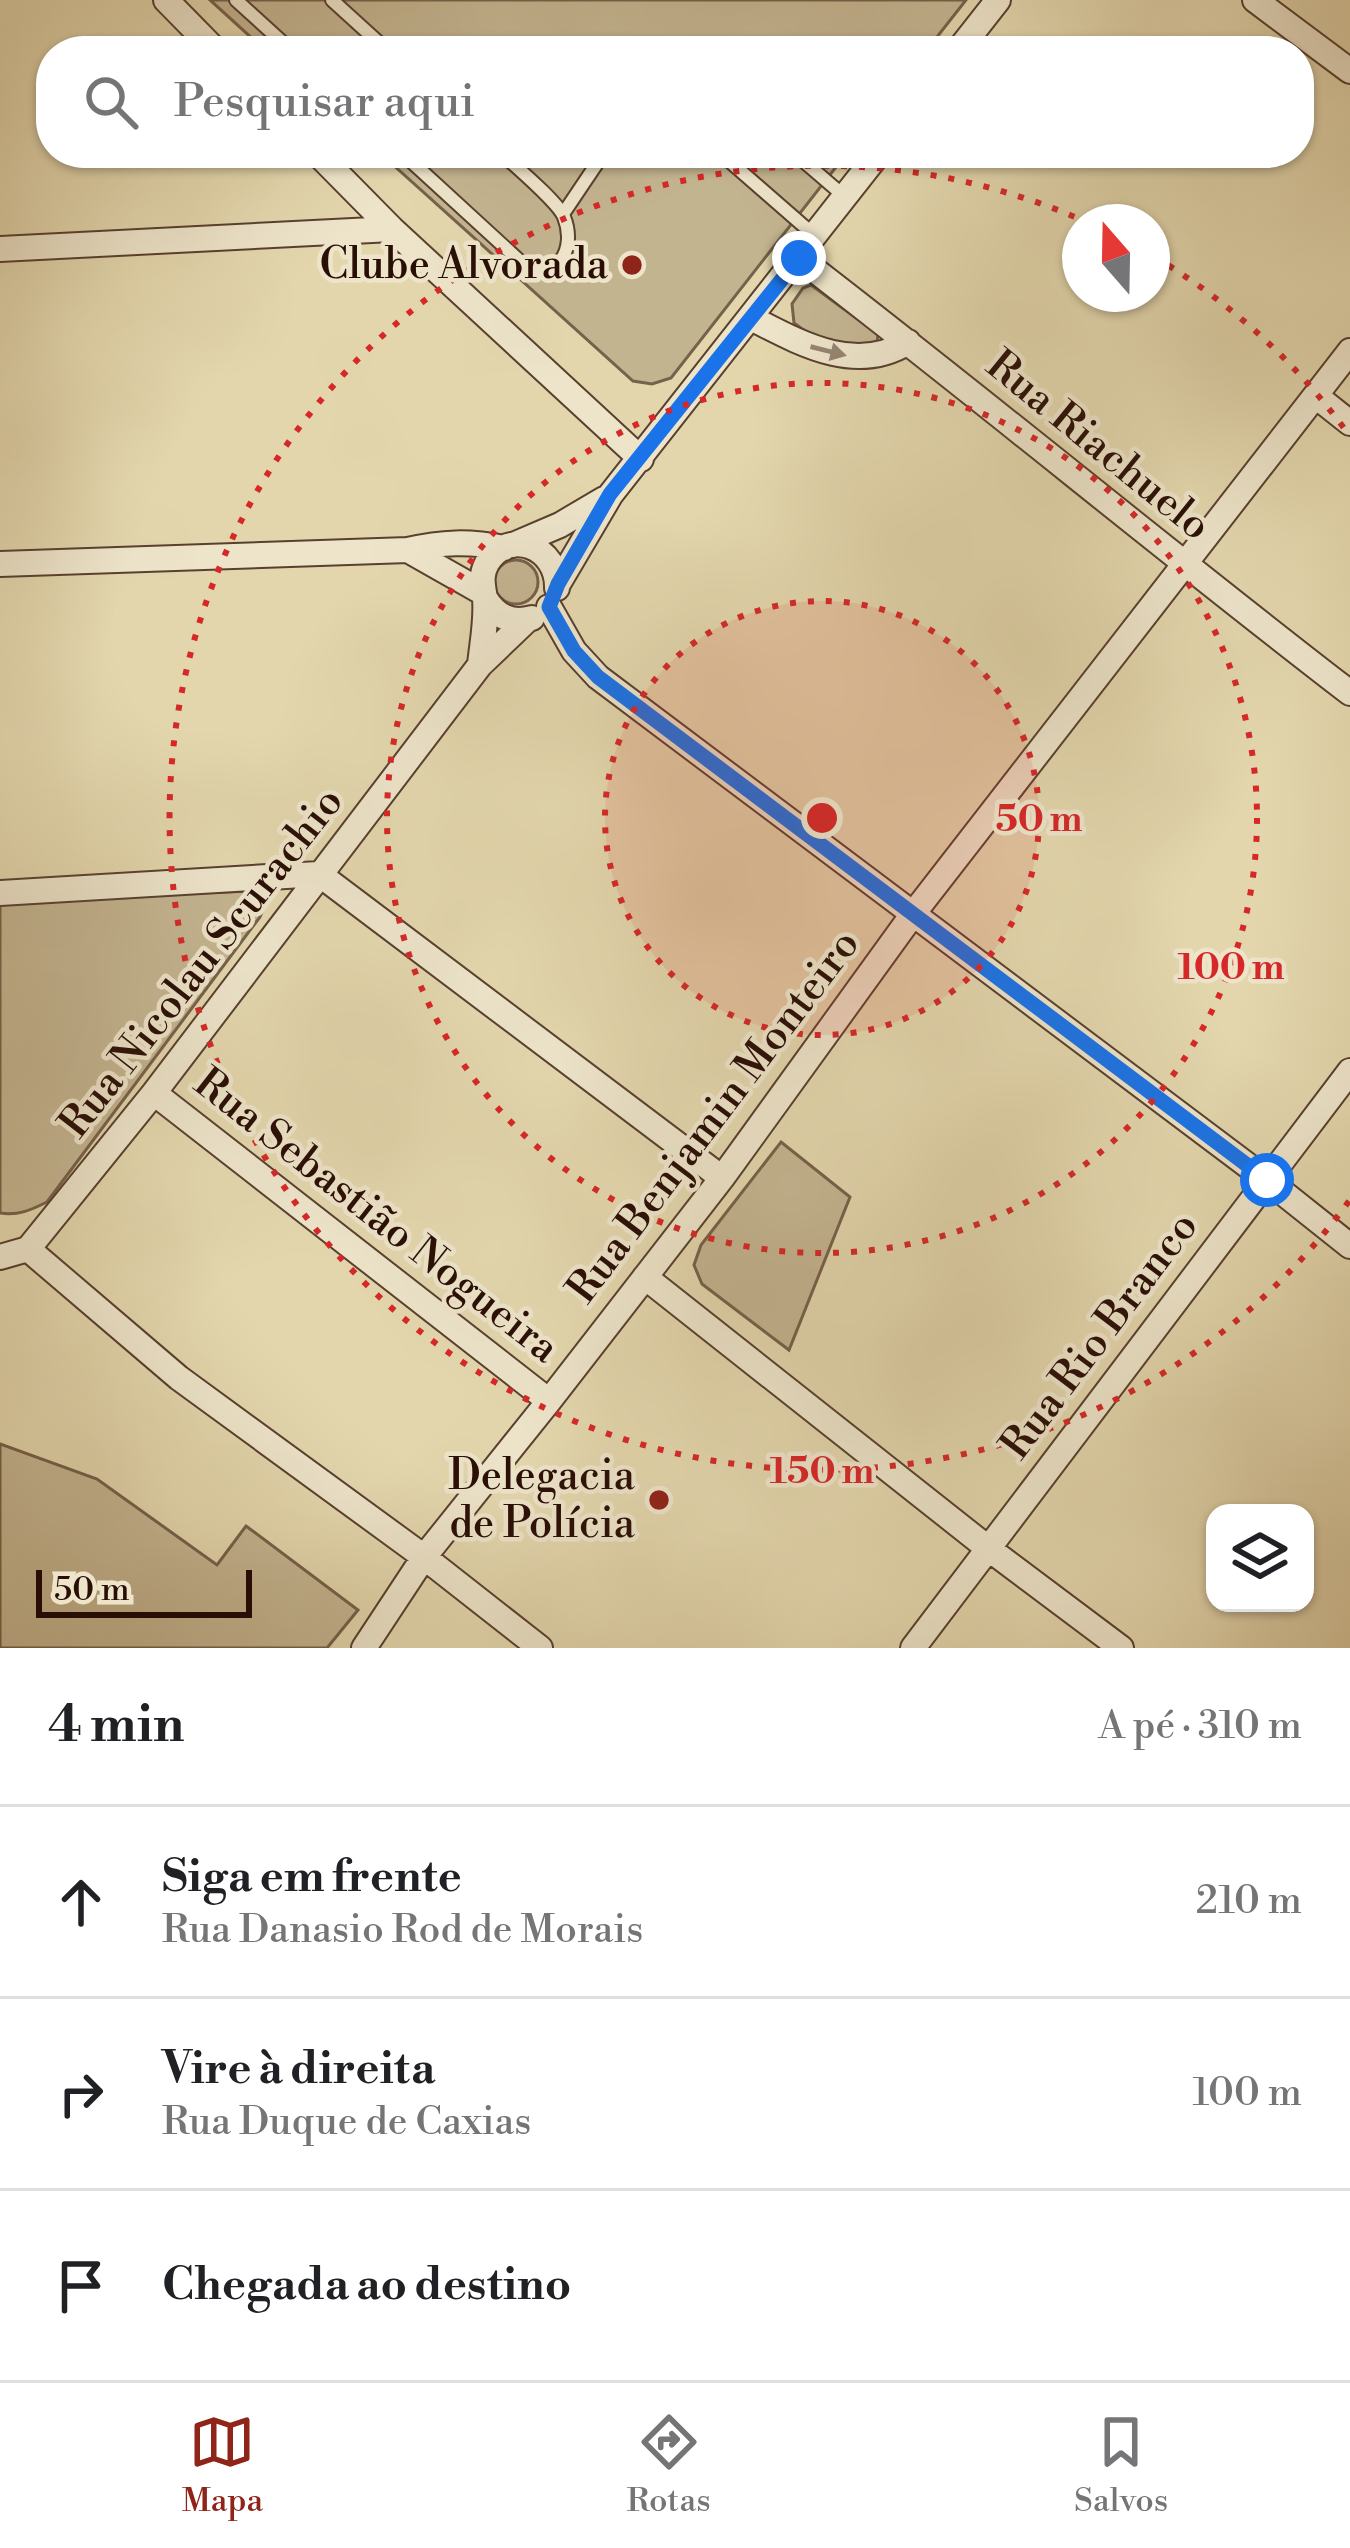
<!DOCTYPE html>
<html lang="pt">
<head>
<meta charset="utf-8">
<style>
  :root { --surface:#fff; --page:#f6f6f6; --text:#202124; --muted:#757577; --line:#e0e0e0; --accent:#8f2418 }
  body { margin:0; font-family:"Libre Bodoni",serif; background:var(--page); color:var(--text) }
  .controls { position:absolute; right:36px; bottom:36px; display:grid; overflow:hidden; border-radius:24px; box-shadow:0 3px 9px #0004 }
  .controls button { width:108px; height:108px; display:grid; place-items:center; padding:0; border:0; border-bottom:3px solid var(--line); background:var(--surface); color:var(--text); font:60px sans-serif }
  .compass { position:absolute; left:1062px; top:204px; width:108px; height:108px; border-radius:50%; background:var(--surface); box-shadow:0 3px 9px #0004; rotate:340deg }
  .scale { position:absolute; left:36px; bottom:30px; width:216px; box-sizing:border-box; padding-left:12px; border:6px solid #290e05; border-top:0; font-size:33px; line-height:42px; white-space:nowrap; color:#290e05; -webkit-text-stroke:9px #ede4ca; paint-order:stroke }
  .stop { position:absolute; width:36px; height:36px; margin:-27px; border:9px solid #1a73e8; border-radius:50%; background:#fff }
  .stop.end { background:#1a73e8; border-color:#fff; box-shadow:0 3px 12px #0008 }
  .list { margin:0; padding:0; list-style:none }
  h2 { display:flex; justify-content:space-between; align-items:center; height:156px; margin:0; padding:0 48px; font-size:51px }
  h2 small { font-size:39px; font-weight:400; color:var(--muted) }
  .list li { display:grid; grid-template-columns:78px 1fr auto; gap:36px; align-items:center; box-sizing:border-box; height:192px; padding:0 48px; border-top:3px solid var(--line) }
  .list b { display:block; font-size:45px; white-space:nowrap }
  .list p { margin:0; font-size:39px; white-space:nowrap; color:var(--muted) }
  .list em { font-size:39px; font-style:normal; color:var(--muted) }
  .icon { flex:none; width:66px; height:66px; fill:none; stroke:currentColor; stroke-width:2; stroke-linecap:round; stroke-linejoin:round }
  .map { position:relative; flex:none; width:1350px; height:1648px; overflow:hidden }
  .search { position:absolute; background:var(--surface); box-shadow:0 3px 9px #0004; left:36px; right:36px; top:36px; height:132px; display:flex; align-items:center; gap:30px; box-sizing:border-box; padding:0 42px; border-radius:48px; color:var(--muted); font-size:45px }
  .sheet { height:732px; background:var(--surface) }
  nav { display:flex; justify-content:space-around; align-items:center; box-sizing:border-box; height:168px; border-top:3px solid var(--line); background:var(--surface); font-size:33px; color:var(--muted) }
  nav a { display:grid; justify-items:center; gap:6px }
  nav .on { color:var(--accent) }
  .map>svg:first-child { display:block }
  .green { fill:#c3b490; stroke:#76614a; stroke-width:3 }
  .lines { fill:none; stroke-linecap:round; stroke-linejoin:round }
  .lane-casing { stroke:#58402f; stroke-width:16 }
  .street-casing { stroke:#58402f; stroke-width:28 }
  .lane { stroke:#ede4ca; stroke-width:12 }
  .street { stroke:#ede4ca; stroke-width:24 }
  .oneway { fill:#958471 }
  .route { stroke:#1a73e8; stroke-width:15 }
  .ring { fill:none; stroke:#d62828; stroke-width:6; stroke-dasharray:6 12 }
  .poi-dot { fill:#8f2418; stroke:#ede4ca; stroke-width:4.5 }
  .labels { text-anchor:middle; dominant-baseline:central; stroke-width:9; stroke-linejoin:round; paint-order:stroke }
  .poi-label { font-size:42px; fill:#290e05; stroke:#ede4ca; text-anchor:end }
  .street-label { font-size:42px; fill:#290e05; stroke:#ede4ca }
  .centre { fill:#d62828; stroke:#ede4ca; stroke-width:6 }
  .ring-label { font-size:36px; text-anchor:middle; font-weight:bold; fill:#d62828; stroke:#ede4ca; stroke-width:9; stroke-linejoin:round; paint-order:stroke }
</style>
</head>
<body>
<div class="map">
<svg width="1350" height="1648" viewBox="0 0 1350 1648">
  <rect width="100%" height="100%" fill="#e3d6ad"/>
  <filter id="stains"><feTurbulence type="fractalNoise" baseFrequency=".00167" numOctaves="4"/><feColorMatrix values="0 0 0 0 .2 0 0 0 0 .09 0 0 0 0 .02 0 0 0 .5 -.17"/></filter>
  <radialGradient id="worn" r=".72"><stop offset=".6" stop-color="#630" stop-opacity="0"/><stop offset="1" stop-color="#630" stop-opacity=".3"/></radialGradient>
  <path class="green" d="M210 0H966L926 51H266Z
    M380 153H847L671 378 652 384 633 381Z
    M811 285 878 334 877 343C844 347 820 344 794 323L792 304 803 288Z
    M494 582a22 22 0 1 1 44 0a22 22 0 1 1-44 0Z
    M251 891 263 900 264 907 260 917 47 1202C31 1210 18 1216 0 1213V901Z
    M781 1142 850 1197 789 1350 702 1284 694 1265 701 1245Z
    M0 1444 97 1479 217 1565 246 1526 358 1610 327 1648H0Z"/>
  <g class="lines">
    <defs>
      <path id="lane" d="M236 0 292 51
        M332 0 388 51
        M625 51 632 48 655 51
        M402 153 522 263C557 284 577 249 564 217 558 202 515 166 501 153
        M720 153 814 235
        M794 153 844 196
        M563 214 604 153"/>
      <path id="street" d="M166 0 216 51
        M1255 0 1350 71
        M958 51 998 0
        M317 153 392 229 641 459
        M0 249 392 229
        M799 258C984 400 1164 550 1350 693
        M751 318C800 343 855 375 908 342
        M1316 396 1350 423
        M513 545 560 525 604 499
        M408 550 482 592
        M0 564 408 550C442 542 469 541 504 548
        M558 584 611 494 879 153
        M485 598C496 616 511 624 532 618
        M549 607 574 651 598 677 1267 1180 1350 1246
        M527 620 480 665 154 1093 28 1249 179 1378 424 1557 540 1648
        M480 665C482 644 487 620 485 599 483 585 480 576 487 563 509 527 558 547 557 588
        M0 893 319 874 722 1178
        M154 1093 549 1401
        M0 1257 28 1249
        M645 1277 989 1549 1121 1648
        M364 1648 424 1557 549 1401 722 1178 913 914 1350 351
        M913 1648 1350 1071"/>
    </defs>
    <use href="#lane" class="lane-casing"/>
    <use href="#street" class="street-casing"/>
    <use href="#lane" class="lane"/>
    <use href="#street" class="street"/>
  </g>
  <defs><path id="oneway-solid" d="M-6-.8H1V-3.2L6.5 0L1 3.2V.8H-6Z" transform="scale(3)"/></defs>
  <use class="oneway" href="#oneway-solid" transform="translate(828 351) rotate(14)"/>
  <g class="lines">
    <path class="route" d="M799 258 610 494 558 584 549 607 574 651 598 677 1267 1180"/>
  </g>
  <circle cx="822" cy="818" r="217" fill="#d62828" fill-opacity=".12"/>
  <g class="ring">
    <circle cx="822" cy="818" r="217"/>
    <circle cx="822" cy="818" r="435"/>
    <path d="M1349 1201A652 652 0 1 1 1082 220M1153 256A652 652 0 0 1 1349 435"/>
  </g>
  <g class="poi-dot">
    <circle cx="632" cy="265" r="12"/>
    <circle cx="659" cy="1500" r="12"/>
  </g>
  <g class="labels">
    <g class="poi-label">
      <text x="608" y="265">Clube Alvorada</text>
      <text x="635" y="1476">Delegacia<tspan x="635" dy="48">de Polícia</tspan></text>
    </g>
    <g class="street-label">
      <text transform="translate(1098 446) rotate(39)">Rua Riachuelo</text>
      <text transform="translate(202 963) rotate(-52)">Rua Nicolau Scurachio</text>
      <text transform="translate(714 1117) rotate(-53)">Rua Benjamin Monteiro</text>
      <text transform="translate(376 1216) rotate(38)">Rua Sebastião Nogueira</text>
      <text transform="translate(1100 1336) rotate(-53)">Rua Rio Branco</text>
    </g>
  </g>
  <circle cx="822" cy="818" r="18" class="centre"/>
  <g class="ring-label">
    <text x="1039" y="831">50 m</text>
    <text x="1231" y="979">100 m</text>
    <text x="822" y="1483">150 m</text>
  </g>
  <rect width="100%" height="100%" filter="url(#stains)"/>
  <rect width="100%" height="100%" fill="url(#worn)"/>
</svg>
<div class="controls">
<button><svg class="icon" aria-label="layers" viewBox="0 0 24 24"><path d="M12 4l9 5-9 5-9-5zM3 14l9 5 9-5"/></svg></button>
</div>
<svg class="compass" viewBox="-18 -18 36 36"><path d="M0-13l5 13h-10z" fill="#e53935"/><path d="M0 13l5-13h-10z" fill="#757577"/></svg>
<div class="scale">50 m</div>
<div class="stop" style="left:1267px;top:1180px"></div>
<div class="stop end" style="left:799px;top:258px"></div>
<div class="search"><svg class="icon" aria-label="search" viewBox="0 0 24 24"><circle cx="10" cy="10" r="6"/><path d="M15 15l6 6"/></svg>Pesquisar aqui</div>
</div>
<section class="sheet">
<h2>4 min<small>A pé · 310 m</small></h2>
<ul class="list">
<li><svg class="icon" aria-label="ahead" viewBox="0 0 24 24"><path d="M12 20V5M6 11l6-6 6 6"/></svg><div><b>Siga em frente</b><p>Rua Danasio Rod de Morais</p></div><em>210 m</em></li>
<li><svg class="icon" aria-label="right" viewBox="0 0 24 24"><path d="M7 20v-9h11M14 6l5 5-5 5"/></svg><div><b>Vire à direita</b><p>Rua Duque de Caxias</p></div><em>100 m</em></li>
<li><svg class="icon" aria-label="arrive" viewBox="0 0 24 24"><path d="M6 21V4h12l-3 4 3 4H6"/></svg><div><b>Chegada ao destino</b></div></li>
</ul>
</section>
<nav>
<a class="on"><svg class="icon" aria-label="map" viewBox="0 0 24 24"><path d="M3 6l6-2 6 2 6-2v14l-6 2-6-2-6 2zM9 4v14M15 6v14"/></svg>Mapa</a>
<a><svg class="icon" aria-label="directions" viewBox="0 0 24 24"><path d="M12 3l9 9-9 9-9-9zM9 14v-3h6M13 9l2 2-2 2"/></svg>Rotas</a>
<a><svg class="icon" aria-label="saved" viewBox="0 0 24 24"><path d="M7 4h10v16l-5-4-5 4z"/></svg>Salvos</a>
</nav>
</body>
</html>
